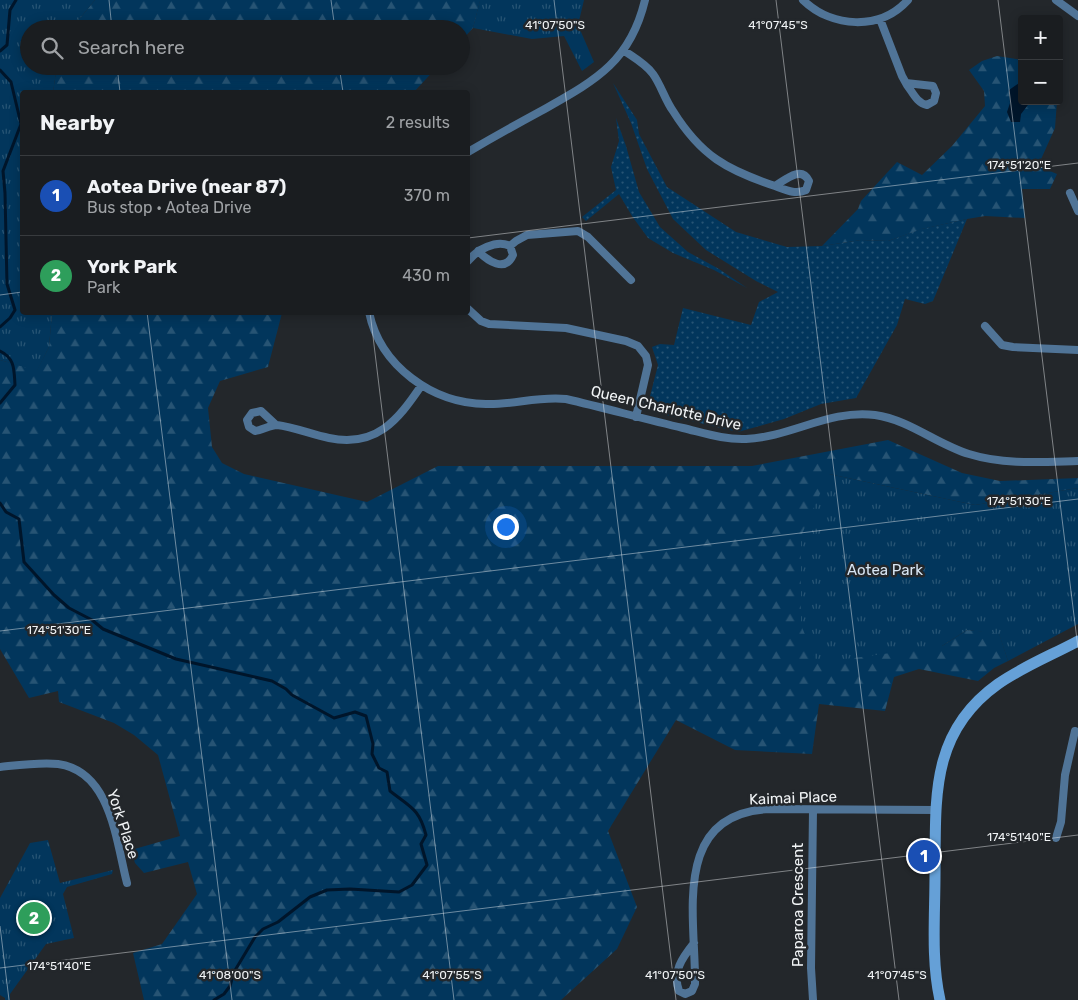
<!DOCTYPE html>
<html lang="en">
<head>
<meta charset="utf-8">
<style>
  :root { --surface:#1a1d20; --page:#232629; --text:#f1f3f6; --muted:#9fa2a5; --line:#383b3e; --accent:#0b8043 }
  body { margin:0; font-family:Rubik,sans-serif; background:var(--page); color:var(--text) }
  .controls { position:absolute; right:15px; top:15px; display:grid; overflow:hidden; border-radius:5px; box-shadow:0 2px 12px #0003 }
  .controls button { width:45px; height:45px; display:grid; place-items:center; padding:0; border:0; border-bottom:1px solid var(--line); background:var(--surface); color:var(--text); font:25px sans-serif }
  .you { position:absolute; left:505px; top:526px; width:18px; height:18px; margin:-12px; border:4px solid #fff; border-radius:50%; background:#1a73e8; box-shadow:0 0 0 8px #1a73e833 }
  .badge { display:grid; place-items:center; width:32px; height:32px; border-radius:50%; background:var(--accent); color:#fff; font-size:16px; font-weight:700 }
  .pin { position:absolute; translate:-50% -50%; border:2px solid #fff; box-shadow:0 1px 5px #0006 }
  .list { margin:0; padding:0; list-style:none }
  h2 { display:flex; justify-content:space-between; align-items:center; height:65px; margin:0; padding:0 20px; font-size:21px }
  h2 small { font-size:16px; font-weight:400; color:var(--muted) }
  .list li { display:grid; grid-template-columns:32px 1fr auto; gap:15px; align-items:center; box-sizing:border-box; height:80px; padding:0 20px; border-top:1px solid var(--line) }
  .list b { display:block; font-size:19px; white-space:nowrap }
  .list p { margin:0; font-size:16px; white-space:nowrap; color:var(--muted) }
  .list em { font-size:16px; font-style:normal; color:var(--muted) }
  .icon { flex:none; width:28px; height:28px; fill:none; stroke:currentColor; stroke-width:2; stroke-linecap:round; stroke-linejoin:round }
  .map { position:relative; flex:none; width:1078px; height:1000px; overflow:hidden }
  .search { position:absolute; background:var(--surface); box-shadow:0 2px 12px #0003; left:20px; top:20px; width:450px; height:55px; display:flex; align-items:center; gap:12px; box-sizing:border-box; padding:0 18px; border-radius:28px; color:var(--muted); font-size:19px }
  .panel { position:absolute; background:var(--surface); box-shadow:0 2px 12px #0003; left:20px; top:90px; width:450px; height:225px; border-radius:5px }
  .map>svg:first-child { display:block }
  .grass { fill:url(#grass-dots) }
  .forest { fill:url(#forest-firs) }
  .park { fill:url(#park-tufts) }
  .water { fill:#00152a }
  .lines { fill:none; stroke-linecap:round; stroke-linejoin:round }
  .stream { stroke:#00152a; stroke-width:3 }
  .street { stroke:#507497; stroke-width:8 }
  .secondary { stroke:#65a0d7; stroke-width:11 }
  .ticks { fill:none; stroke:#f1f4f6; stroke-width:1; stroke-opacity:0.45 }
  .labels { text-anchor:middle; dominant-baseline:central; stroke-width:5; stroke-linejoin:round; paint-order:stroke }
  .street-label { font-size:15px; fill:#f1f4f6; stroke:#23272b }
  .park-label { font-size:15px; fill:#d7e5f3; stroke:#23272b }
  .ticks-label { font-size:12px; text-anchor:middle; fill:#f1f4f6; stroke:#23272b; stroke-width:5; stroke-linejoin:round; paint-order:stroke }
</style>
</head>
<body>
<div class="map">
<svg width="1078" height="1000" viewBox="0 0 1078 1000">
  <defs>
    <pattern id="grass-dots" width="8" height="8" patternUnits="userSpaceOnUse" patternTransform="scale(1.25)"><rect width="8" height="8" fill="#02365c"/><path d="M2 2h.1M6 6h.1" fill="none" stroke="#275474" stroke-width="1.8" stroke-linecap="round"/></pattern>
    <pattern id="forest-firs" width="22" height="20" patternUnits="userSpaceOnUse" patternTransform="scale(1.25)"><rect width="22" height="20" fill="#02365c"/><path d="M5 1l3.5 6h-7zM16 11l3.5 6h-7z" fill="#275474"/></pattern>
    <pattern id="park-tufts" width="24" height="20" patternUnits="userSpaceOnUse" patternTransform="scale(1.25)"><rect width="24" height="20" fill="#02365c"/><path d="M3 7l-1-3M5 7V3M7 7l1-3M15 17l-1-3M17 17v-4M19 17l1-3" fill="none" stroke="#275474"/></pattern>
  </defs>
  <rect width="100%" height="100%" fill="#23272b"/>
  <path class="grass" d="M613 83 637 120 639 134 667 187 736 232 787 247 822 246 861 240 888 241 921 229 967 219 933 301 925 304 905 299 897 325 856 398 821 404 784 419 738 432 653 412 648 404 658 365 652 347 660 344 674 345 683 308 751 325 759 302 778 292 756 281 706 250 673 219 647 169 631 123Z
    M616 118 626 146 639 192 660 227 688 252 719 269 747 288 714 270 673 253 648 238 632 216 619 194 586 221 582 217 616 190 611 167 619 141Z"/>
  <path class="forest" d="M95 0H480V1L473 28 461 41V29H65L81 17Z
    M997 56 1022 60V101H1057L1055 128 1038 166 1057 174 1050 189H1022L1025 218 985 216 967 219 922 229 888 241 861 240 822 246 858 209 861 201 897 162 922 175 952 146 985 106 984 91 969 70 982 61Z
    M57 66H438L414 92H53Z
    M52 313H282L268 367 220 381 208 408 212 447 222 463 244 474 367 502 438 466H752L888 440 962 473 1000 481 1078 478V488L975 505 829 474 942 646 967 630 999 633 1008 661 994 668 978 681 919 669 894 677 885 711 819 704 812 754 735 750 676 720 608 831 637 907 617 949 561 1000H144L133 953 162 944 197 894 188 862 144 873 135 863 131 850 180 836 158 755 134 735 114 723 59 702 58 691 29 698 0 649V360L37 370 49 347Z"/>
  <path class="park" d="M0 0H95L81 17 65 29H29V66H57L53 92H22V312L52 313 49 347 37 371 0 360Z
    M480 0H584L578 25 594 62 582 71 564 36 532 39 473 28Z
    M829 474 975 505 1078 488V624L1008 661 999 634 967 630 942 646 817 663 801 625V536Z
    M48 840 60 883 113 870 112 874 67 887 63 894 74 938 46 944 10 994V1000H5V998L0 995V898L30 843Z"/>
  <path class="water" d="M1022 81V101H1031L1021 114 1020 122H1011L1007 112 1010 103 1009 90Z"/>
  <g class="lines">
    <path class="stream" d="M0 51 7 45 10 10 16 0
      M0 70 11 82 21 124 3 171 5 193 7 284 15 310 10 318 0 327
      M0 351C15 358 14 370 15 385L0 403
      M0 503 6 512 19 519 24 562 54 595 69 608 92 620 103 629 176 659 272 681 286 689 292 695 334 718 355 712 366 716 373 744 372 754 379 768 387 772 390 791C410 807 419 808 426 835L421 844 427 865 412 885 399 892 350 889 327 890 310 897 278 922 263 929 255 937 234 972 230 986 224 994 214 1000"/>
    <path class="street" d="M803 0C832 28 880 31 908 0
      M1056 0 1078 16
      M880 19 902 76 907 85C913 93 917 103 927 105L934 101 936 93 933 86 906 83
      M623 50C633 57 646 64 653 74 661 85 665 100 673 111 701 156 727 170 775 186 785 180 801 165 809 181L806 190C795 195 786 190 775 186
      M468 152C492 138 517 124 541 111 594 81 630 63 645 0
      M1070 193 1078 211
      M510 246 516 241 527 235 578 231 588 237 631 280
      M468 261C477 250 496 239 510 246L513 255C505 273 488 261 478 251
      M468 309 481 321 489 324 566 328 626 341 638 346 646 356 648 365 636 417
      M369 312C380 366 433 404 486 404 514 405 537 396 566 399 605 408 644 419 683 428 704 433 725 440 746 439 791 437 830 409 875 415 910 420 936 444 969 454 1004 465 1042 462 1078 461
      M985 326 1002 345 1013 347 1078 350
      M276 425 261 411 252 413 247 420 249 427 255 431C262 430 271 425 277 425 294 427 313 435 329 438 376 448 398 420 421 386
      M0 767C19 765 40 762 58 764 111 771 116 841 127 883
      M813 810 811 968 813 1000
      M1056 838 1061 822 1065 775 1075 731
      M694 943C682 958 672 972 679 991L685 994 692 991 695 984C696 918 670 813 770 809L936 810"/>
    <path class="secondary" d="M940 1000C931 960 935 916 935 875 936 800 929 733 998 684 1022 667 1052 655 1078 641"/>
  </g>
  <path class="ticks" d="M109 0 112 29M331 0 335 29M554 0 676 1000M776 0 899 1000M998 0 1078 648M117 66 120 92M339 66 343 92M468 238 1078 163M0 295 22 292M147 312 232 1000M370 312 454 1000M0 631 1078 499M0 926 9 1000M0 968 1078 835"/>
  <g class="labels">
    <g class="street-label">
      <text transform="translate(666 408) rotate(13)">Queen Charlotte Drive</text>
      <text transform="translate(793 798) rotate(-2)">Kaimai Place</text>
      <text transform="translate(123 824) rotate(72)">York Place</text>
      <text transform="translate(798 905) rotate(-90)">Paparoa Crescent</text>
    </g>
    <g class="park-label">
      <text x="885" y="570">Aotea Park</text>
    </g>
  </g>
  <g class="ticks-label">
    <text x="555" y="29">41°07'50"S</text>
    <text x="778" y="29">41°07'45"S</text>
    <text x="1019" y="169">174°51'20"E</text>
    <text x="1019" y="505">174°51'30"E</text>
    <text x="59" y="634">174°51'30"E</text>
    <text x="1019" y="841">174°51'40"E</text>
    <text x="59" y="970">174°51'40"E</text>
    <text x="230" y="979">41°08'00"S</text>
    <text x="452" y="979">41°07'55"S</text>
    <text x="675" y="979">41°07'50"S</text>
    <text x="897" y="979">41°07'45"S</text>
  </g>
</svg>
<div class="controls">
<button>+</button>
<button>−</button>
</div>
<div class="you"></div>
<div class="pin badge" style="left:924px;top:856px;background:#1a4fb4">1</div>
<div class="pin badge" style="left:34px;top:918px;background:#2e9e5b">2</div>
<div class="search"><svg class="icon" aria-label="search" viewBox="0 0 24 24"><circle cx="10" cy="10" r="6"/><path d="M15 15l6 6"/></svg>Search here</div>
<section class="panel">
<h2>Nearby<small>2 results</small></h2>
<ul class="list">
<li><span class="badge" style="background:#1a4fb4">1</span><div><b>Aotea Drive (near 87)</b><p>Bus stop · Aotea Drive</p></div><em>370 m</em></li>
<li><span class="badge" style="background:#2e9e5b">2</span><div><b>York Park</b><p>Park</p></div><em>430 m</em></li>
</ul>
</section>
</div>
</body>
</html>
